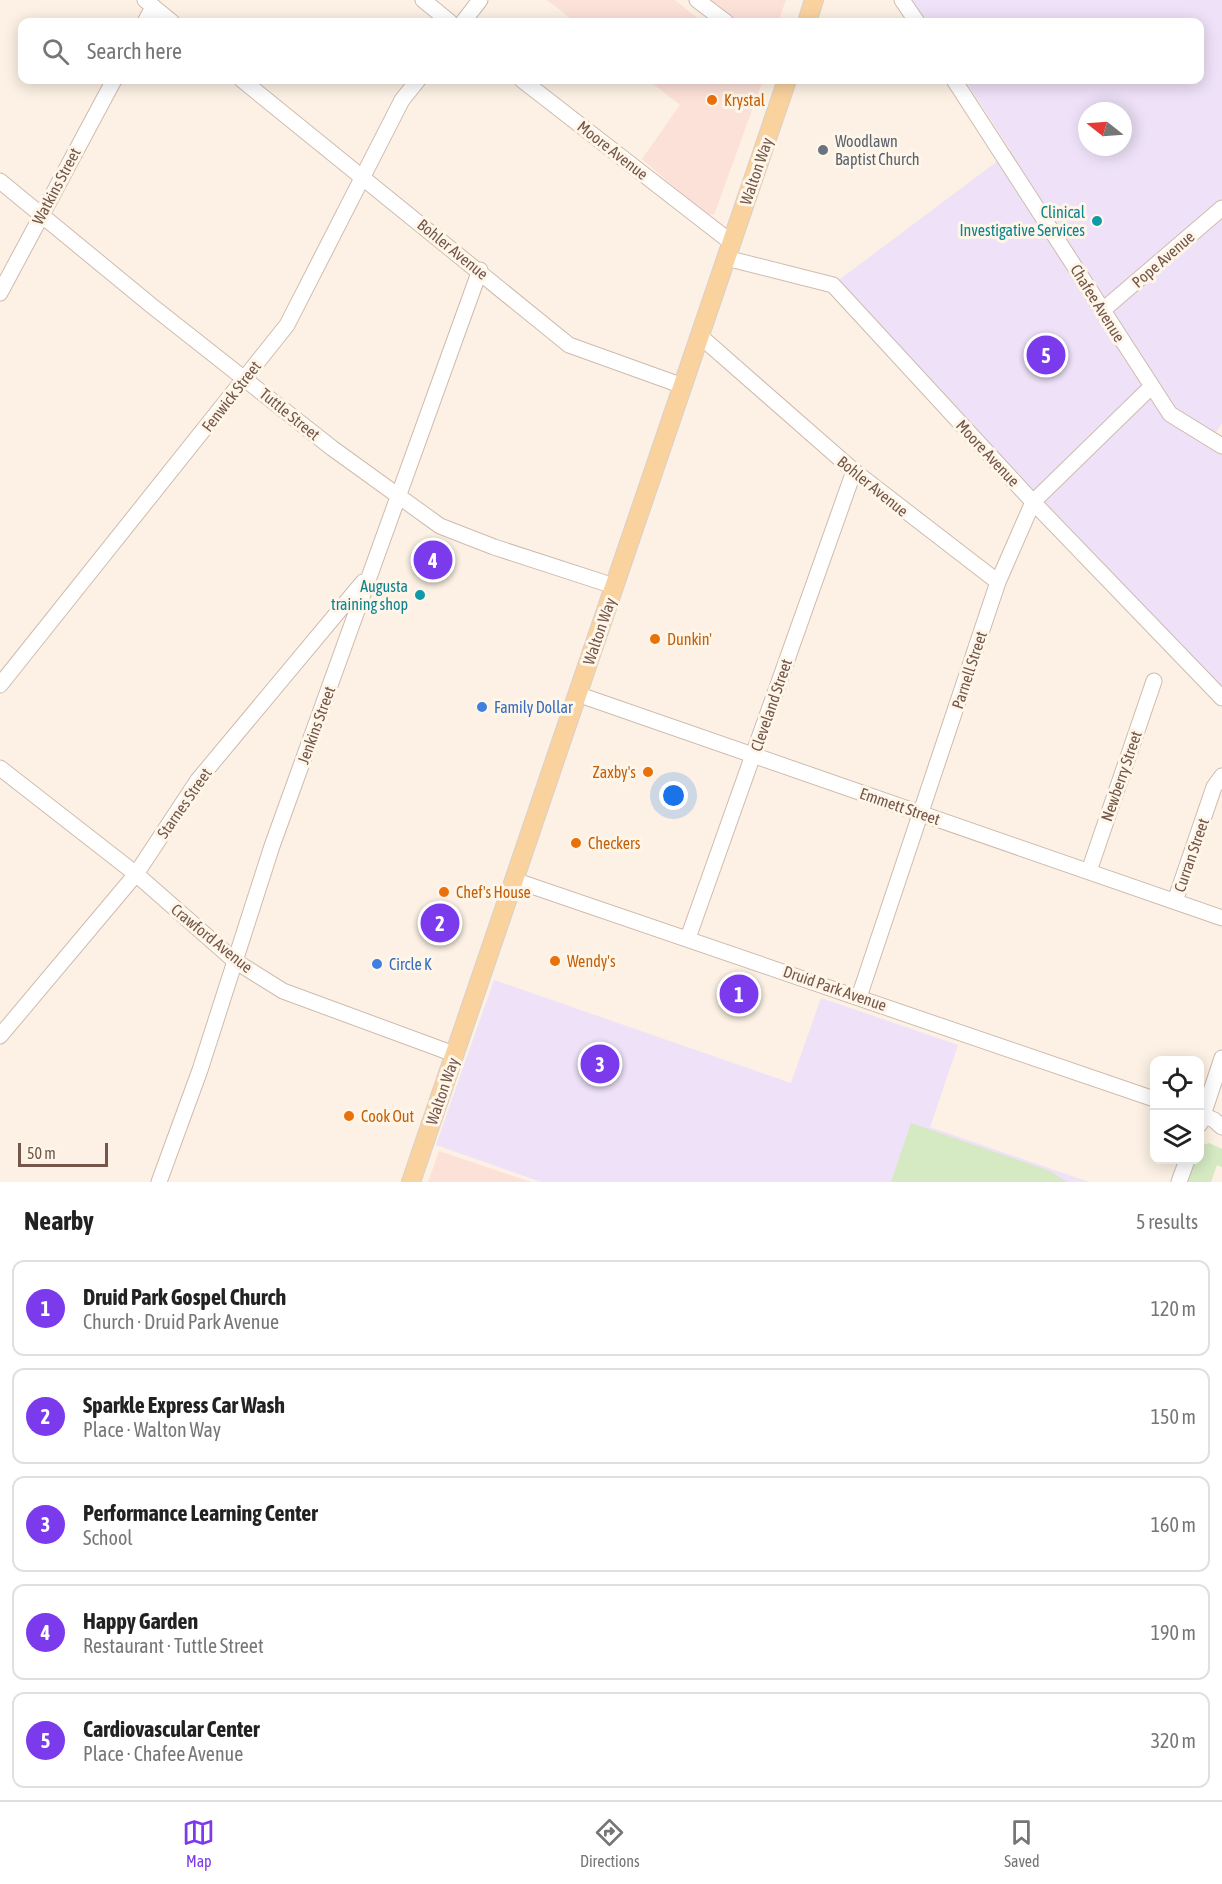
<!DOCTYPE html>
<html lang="en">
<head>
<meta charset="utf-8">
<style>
  :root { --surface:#fff; --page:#f6f6f6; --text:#222; --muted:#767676; --line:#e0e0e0; --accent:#7c3aed }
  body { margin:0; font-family:"Asap Condensed",sans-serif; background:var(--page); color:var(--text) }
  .controls { position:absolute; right:18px; bottom:18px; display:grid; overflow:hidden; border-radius:12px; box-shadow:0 3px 15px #0003 }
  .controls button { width:54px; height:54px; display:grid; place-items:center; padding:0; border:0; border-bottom:2px solid var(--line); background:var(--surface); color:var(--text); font:30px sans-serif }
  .compass { position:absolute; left:1078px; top:102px; width:54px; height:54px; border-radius:50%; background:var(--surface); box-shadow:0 3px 15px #0003; rotate:287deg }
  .scale { position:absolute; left:18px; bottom:15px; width:90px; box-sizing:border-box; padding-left:6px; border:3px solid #74574a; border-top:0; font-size:16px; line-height:21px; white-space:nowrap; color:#74574a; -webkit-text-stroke:4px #fff6ea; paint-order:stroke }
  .you { position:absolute; left:674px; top:796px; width:21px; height:21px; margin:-15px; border:4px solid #fff; border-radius:50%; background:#1a73e8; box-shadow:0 0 0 9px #1a73e833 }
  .badge { display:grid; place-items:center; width:39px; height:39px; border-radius:50%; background:var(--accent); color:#fff; font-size:20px; font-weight:700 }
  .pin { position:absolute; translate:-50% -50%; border:3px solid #fff; box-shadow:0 2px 6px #0006 }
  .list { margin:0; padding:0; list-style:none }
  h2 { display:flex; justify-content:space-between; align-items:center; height:78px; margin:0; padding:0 24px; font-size:26px }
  h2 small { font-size:20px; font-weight:400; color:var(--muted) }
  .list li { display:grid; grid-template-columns:39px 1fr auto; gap:18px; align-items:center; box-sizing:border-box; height:96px; margin:0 12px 12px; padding:0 12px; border:2px solid var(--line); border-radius:12px }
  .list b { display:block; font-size:22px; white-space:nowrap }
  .list p { margin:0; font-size:20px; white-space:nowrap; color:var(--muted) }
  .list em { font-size:20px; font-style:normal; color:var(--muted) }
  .icon { flex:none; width:33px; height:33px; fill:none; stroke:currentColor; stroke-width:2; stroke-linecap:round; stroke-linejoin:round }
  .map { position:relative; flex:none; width:1222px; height:1182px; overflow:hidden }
  .search { position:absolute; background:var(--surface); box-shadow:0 3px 15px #0003; left:18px; right:18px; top:18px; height:66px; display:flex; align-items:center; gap:15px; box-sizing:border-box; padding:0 21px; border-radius:12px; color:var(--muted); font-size:22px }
  .sheet { height:618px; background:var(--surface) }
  nav { display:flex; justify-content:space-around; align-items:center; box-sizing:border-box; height:84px; border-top:2px solid var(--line); background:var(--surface); font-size:16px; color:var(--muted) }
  nav a { display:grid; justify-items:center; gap:3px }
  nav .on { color:var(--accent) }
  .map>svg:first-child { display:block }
  .commercial { fill:#fce1d8 }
  .education { fill:#eee1f8; fill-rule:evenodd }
  .green { fill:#d5e9c3 }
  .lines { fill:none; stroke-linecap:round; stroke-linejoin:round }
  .minor-casing { stroke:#cfbbae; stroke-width:17 }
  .major-casing { stroke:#d8d0cc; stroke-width:20 }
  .minor { stroke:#fff; stroke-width:15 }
  .major { stroke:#fad29e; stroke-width:18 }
  .food-dot { fill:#e8710a; stroke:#fff6ea; stroke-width:2 }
  .worship-dot { fill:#6b7280; stroke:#fff6ea; stroke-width:2 }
  .culture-dot { fill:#0f9aa8; stroke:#fff6ea; stroke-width:2 }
  .shop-dot { fill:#3f7fe0; stroke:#fff6ea; stroke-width:2 }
  .labels { text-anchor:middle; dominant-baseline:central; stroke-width:6; stroke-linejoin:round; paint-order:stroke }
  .food-label { font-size:16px; fill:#c56008; stroke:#fff6ea; text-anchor:start }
  .worship-label { font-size:16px; fill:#5b616d; stroke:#fff6ea; text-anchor:start }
  .street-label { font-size:16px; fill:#74574a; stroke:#fff6ea }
  .culture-label { font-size:16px; fill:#0d838f; stroke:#fff6ea; text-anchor:end }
  .shop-label { font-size:16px; fill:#366cbe; stroke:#fff6ea; text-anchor:start }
</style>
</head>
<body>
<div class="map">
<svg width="1222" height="1182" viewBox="0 0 1222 1182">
  <rect width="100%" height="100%" fill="#fcf1e4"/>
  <path class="commercial" d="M547 0H675L702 22H575Z
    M709 0H786L778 22H737Z
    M648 80H763L714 215 704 213 642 159 680 105Z
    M439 1151 531 1182H428Z"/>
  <path class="education" d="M911 0H1222V423L1215 434 1222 439V688L835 283 1011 151 965 80H1200V22H927ZM1087 111H1123V147H1087Z
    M494 980 791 1083 821 998 958 1045 930 1127 1089 1182H541L436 1145Z"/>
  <path class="green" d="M911 1123 1050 1171 1067 1182H891Z
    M1209 1143 1222 1149V1167L1217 1165 1211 1182H1185L1193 1160H1200V1146Z"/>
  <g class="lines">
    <defs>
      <path id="minor" d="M145 0 172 22
        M423 0 450 22
        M697 0 726 22
        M902 0 917 22
        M145 22 153 7
        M463 22 480 0
        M242 80 569 345 683 386
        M522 80 732 243
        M954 80 1170 414 1222 446
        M0 181 152 306 332 448 440 526 494 547 614 586
        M726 258 833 285 1033 502 1222 698
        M0 293 114 80
        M1103 310 1222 208
        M700 336 854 471 998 582
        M0 685 287 325 402 100 418 80
        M577 694 1222 918
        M0 768 136 874 235 961 283 991 454 1054
        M1089 871 1154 681
        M514 880 1154 1099
        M1175 901 1214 787 1222 776
        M688 938 854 471
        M859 997 998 582 1033 502 1151 387
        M0 1036 136 874 198 780 363 582
        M1200 1114 1214 1120 1222 1127
        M1200 1124 1222 1058
        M159 1182 200 1070 272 846 480 270
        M1179 1182 1187 1160"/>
      <path id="major" d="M807 22 814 0
        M411 1182 787 80"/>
    </defs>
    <use href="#minor" class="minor-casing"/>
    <use href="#major" class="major-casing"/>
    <use href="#minor" class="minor"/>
    <use href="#major" class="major"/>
  </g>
  <g class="food-dot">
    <circle cx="712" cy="100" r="6"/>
    <circle cx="655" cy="639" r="6"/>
    <circle cx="648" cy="772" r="6"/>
    <circle cx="576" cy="843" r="6"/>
    <circle cx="444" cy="892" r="6"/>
    <circle cx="555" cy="961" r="6"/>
    <circle cx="349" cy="1116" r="6"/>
  </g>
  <circle class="worship-dot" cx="823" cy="150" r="6"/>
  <g class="culture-dot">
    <circle cx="1097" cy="221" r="6"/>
    <circle cx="420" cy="595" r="6"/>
  </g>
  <g class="shop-dot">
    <circle cx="482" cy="707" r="6"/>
    <circle cx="377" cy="964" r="6"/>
  </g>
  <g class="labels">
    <g class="food-label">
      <text x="724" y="100">Krystal</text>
      <text x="667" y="639">Dunkin'</text>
      <text x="636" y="772" text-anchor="end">Zaxby's</text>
      <text x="588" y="843">Checkers</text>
      <text x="456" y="892">Chef's House</text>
      <text x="567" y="961">Wendy's</text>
      <text x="361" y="1116">Cook Out</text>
    </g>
    <g class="worship-label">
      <text x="835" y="141">Woodlawn<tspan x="835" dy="18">Baptist Church</tspan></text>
    </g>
    <g class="street-label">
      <text transform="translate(613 150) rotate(38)">Moore Avenue</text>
      <text transform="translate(756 171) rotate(-71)">Walton Way</text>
      <text transform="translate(56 186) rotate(-62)">Watkins Street</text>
      <text transform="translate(453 249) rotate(39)">Bohler Avenue</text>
      <text transform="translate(1163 259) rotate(-41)">Pope Avenue</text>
      <text transform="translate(1098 303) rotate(58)">Chafee Avenue</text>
      <text transform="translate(231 396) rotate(-52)">Fenwick Street</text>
      <text transform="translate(290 414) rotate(39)">Tuttle Street</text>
      <text transform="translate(988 453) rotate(47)">Moore Avenue</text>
      <text transform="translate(873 486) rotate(39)">Bohler Avenue</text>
      <text transform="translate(599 631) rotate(-71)">Walton Way</text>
      <text transform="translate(969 670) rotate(-72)">Parnell Street</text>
      <text transform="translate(771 705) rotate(-71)">Cleveland Street</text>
      <text transform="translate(316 725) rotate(-70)">Jenkins Street</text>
      <text transform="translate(1121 776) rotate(-71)">Newberry Street</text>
      <text transform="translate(184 803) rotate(-55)">Starnes Street</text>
      <text transform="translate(900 806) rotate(19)">Emmett Street</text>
      <text transform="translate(1191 855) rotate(-71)">Curran Street</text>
      <text transform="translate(212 938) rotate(39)">Crawford Avenue</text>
      <text transform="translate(835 988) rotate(19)">Druid Park Avenue</text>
      <text transform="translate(442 1091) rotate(-71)">Walton Way</text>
    </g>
    <g class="culture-label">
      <text x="1085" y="212">Clinical<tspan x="1085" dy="18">Investigative Services</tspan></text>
      <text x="408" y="586">Augusta<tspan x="408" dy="18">training shop</tspan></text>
    </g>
    <g class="shop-label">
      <text x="494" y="707">Family Dollar</text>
      <text x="389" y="964">Circle K</text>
    </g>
  </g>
</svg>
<div class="controls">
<button><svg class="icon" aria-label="locate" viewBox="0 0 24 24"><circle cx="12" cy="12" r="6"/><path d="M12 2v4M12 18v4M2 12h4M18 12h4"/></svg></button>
<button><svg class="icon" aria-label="layers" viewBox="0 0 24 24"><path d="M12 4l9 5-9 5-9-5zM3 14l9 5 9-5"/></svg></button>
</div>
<svg class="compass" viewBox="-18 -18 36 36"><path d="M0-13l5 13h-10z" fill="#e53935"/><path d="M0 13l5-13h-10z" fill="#767676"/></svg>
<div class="scale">50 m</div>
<div class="you"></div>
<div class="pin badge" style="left:739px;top:994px">1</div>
<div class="pin badge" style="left:440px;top:923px">2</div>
<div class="pin badge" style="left:600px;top:1064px">3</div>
<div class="pin badge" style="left:433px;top:560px">4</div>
<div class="pin badge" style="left:1046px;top:355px">5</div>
<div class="search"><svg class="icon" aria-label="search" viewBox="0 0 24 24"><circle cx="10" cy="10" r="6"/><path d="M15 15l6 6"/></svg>Search here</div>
</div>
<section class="sheet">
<h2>Nearby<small>5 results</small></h2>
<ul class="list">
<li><span class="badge">1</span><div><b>Druid Park Gospel Church</b><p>Church · Druid Park Avenue</p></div><em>120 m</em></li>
<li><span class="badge">2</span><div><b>Sparkle Express Car Wash</b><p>Place · Walton Way</p></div><em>150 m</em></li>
<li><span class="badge">3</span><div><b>Performance Learning Center</b><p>School</p></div><em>160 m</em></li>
<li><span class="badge">4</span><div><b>Happy Garden</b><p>Restaurant · Tuttle Street</p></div><em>190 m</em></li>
<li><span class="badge">5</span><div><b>Cardiovascular Center</b><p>Place · Chafee Avenue</p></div><em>320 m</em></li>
</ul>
</section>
<nav>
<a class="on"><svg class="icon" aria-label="map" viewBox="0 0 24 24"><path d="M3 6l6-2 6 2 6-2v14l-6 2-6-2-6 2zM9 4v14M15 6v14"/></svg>Map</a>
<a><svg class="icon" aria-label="directions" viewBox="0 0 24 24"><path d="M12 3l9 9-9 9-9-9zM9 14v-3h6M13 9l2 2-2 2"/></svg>Directions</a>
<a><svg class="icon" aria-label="saved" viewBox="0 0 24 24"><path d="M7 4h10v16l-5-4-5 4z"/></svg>Saved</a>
</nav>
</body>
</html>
